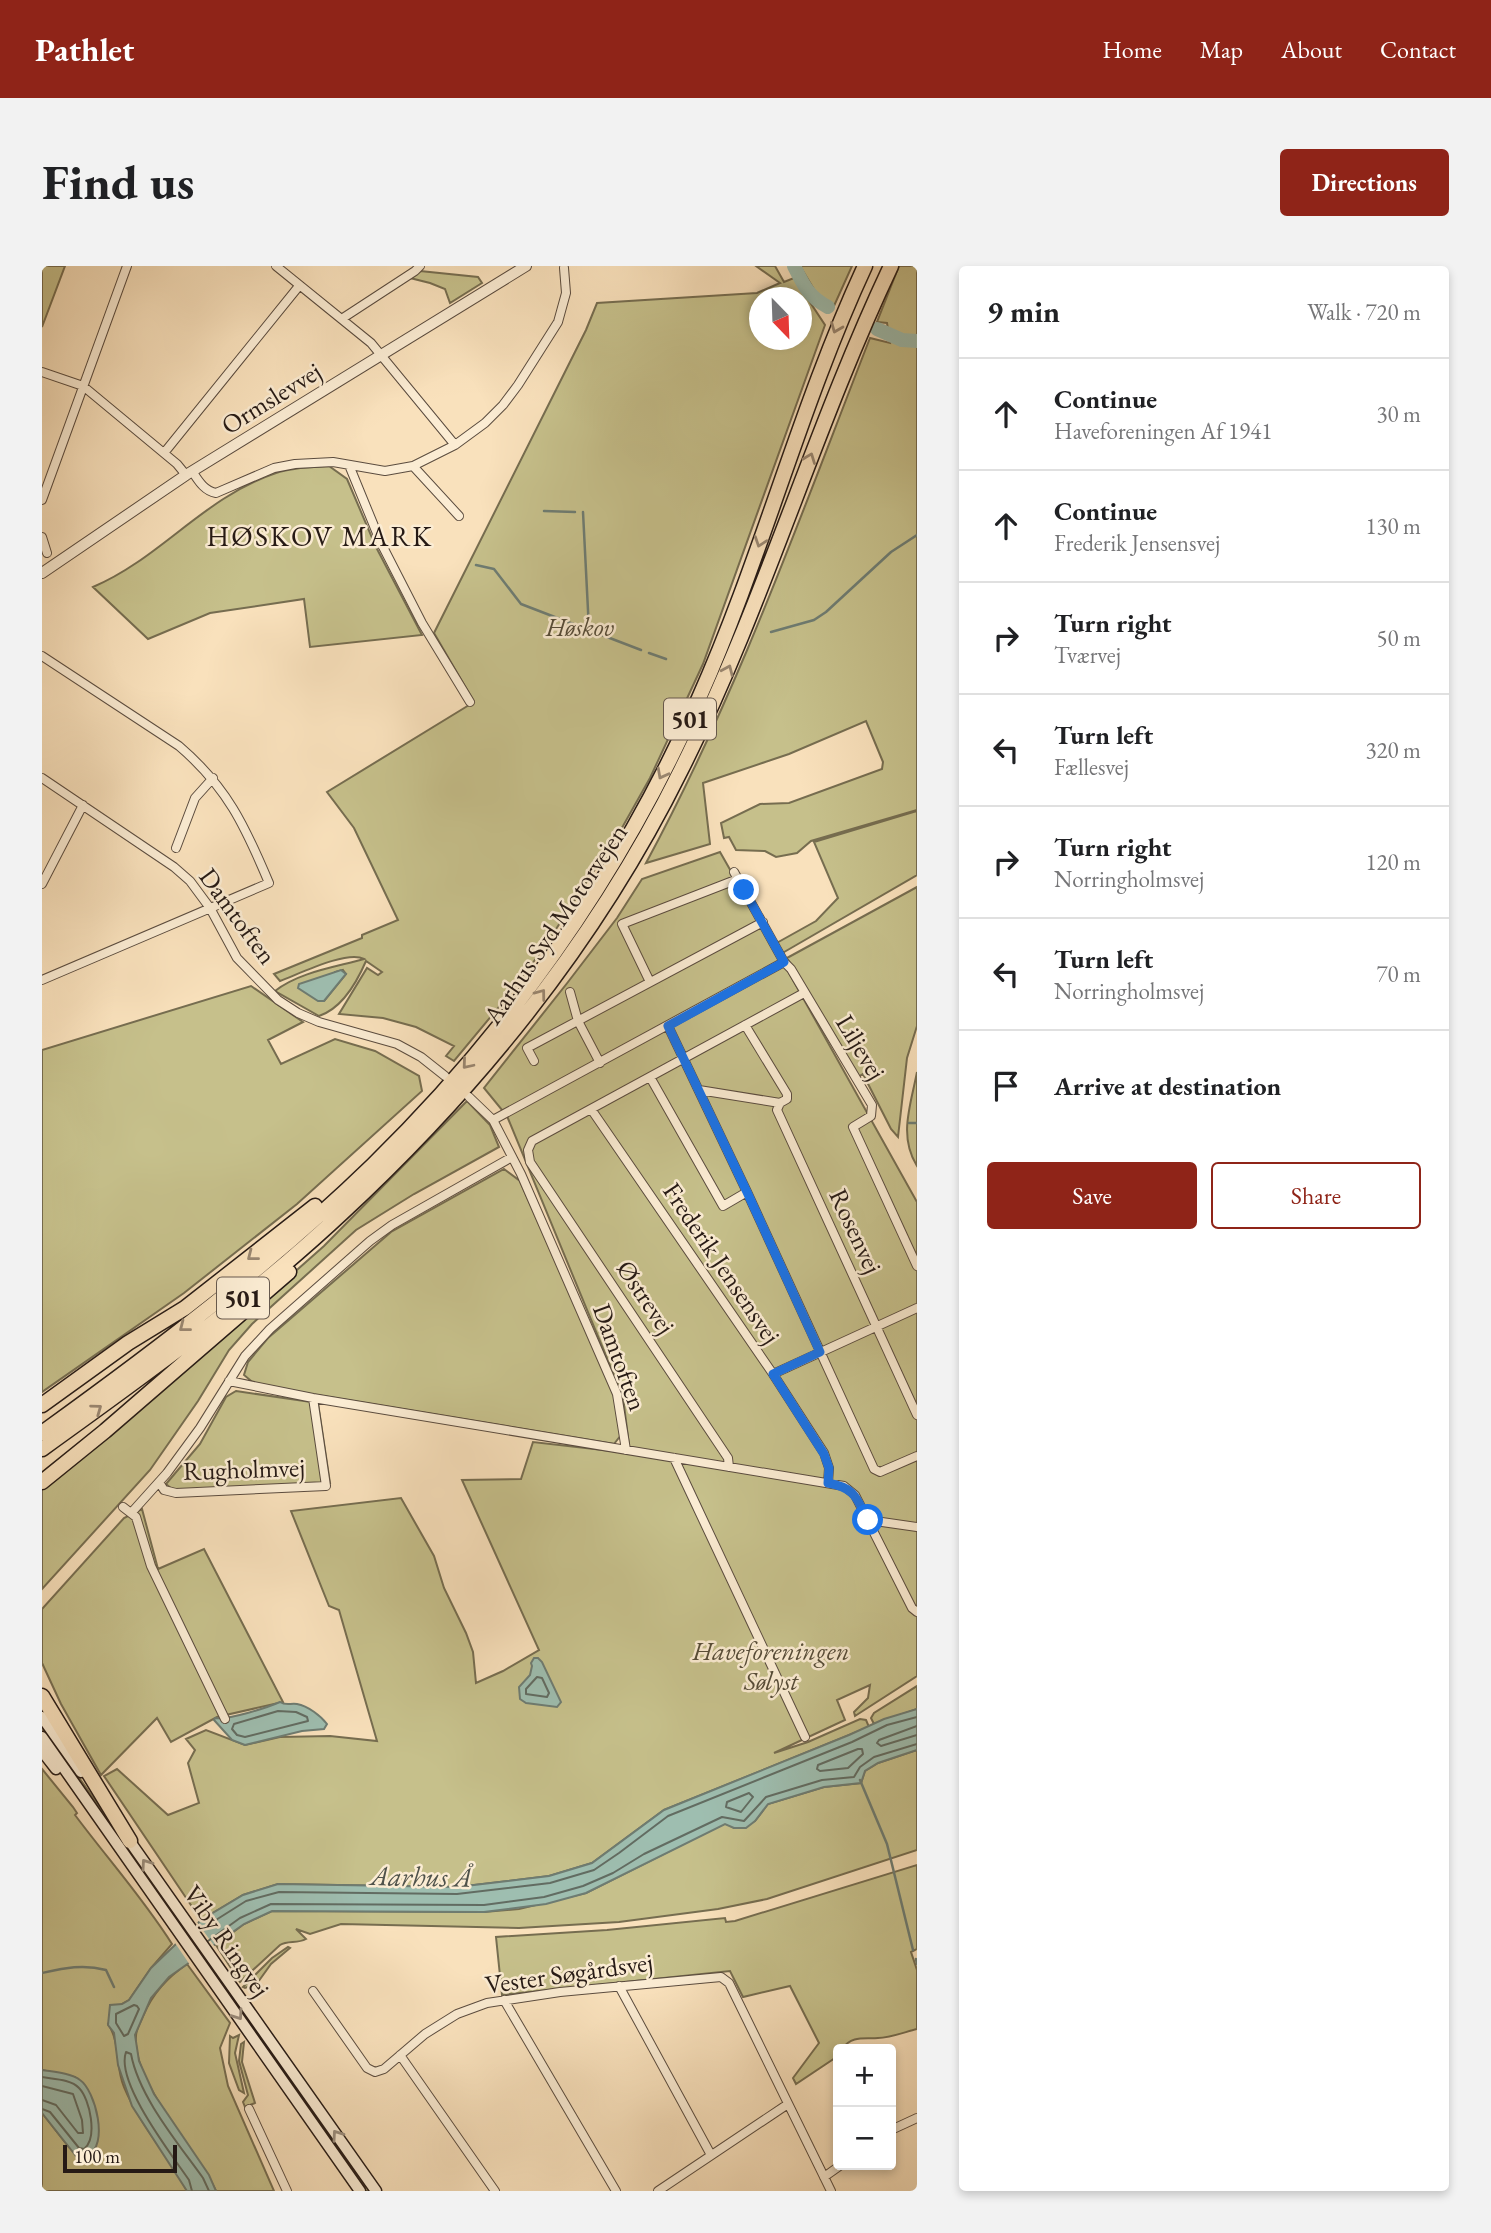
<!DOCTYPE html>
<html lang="en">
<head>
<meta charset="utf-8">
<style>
  :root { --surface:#fff; --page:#f2f2f2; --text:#202124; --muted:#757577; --line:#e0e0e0; --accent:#8f2418 }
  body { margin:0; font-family:"EB Garamond",serif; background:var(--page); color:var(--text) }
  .controls { position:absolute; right:21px; bottom:21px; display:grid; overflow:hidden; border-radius:7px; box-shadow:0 4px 10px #0003 }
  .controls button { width:63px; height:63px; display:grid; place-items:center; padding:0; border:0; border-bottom:2px solid var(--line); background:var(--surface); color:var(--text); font:35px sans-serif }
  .compass { position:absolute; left:707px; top:21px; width:63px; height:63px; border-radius:50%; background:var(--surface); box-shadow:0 4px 10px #0003; rotate:157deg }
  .scale { position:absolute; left:21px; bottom:18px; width:114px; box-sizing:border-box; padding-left:7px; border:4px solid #261a15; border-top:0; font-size:19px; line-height:24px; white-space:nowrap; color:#261a15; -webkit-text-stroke:5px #fbecd3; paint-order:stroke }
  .stop { position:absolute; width:21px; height:21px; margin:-16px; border:5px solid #1a73e8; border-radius:50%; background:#fff }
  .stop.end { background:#1a73e8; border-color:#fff; box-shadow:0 2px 7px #0008 }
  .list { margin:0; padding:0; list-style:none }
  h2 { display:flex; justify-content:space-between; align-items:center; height:91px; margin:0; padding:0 28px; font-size:30px }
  h2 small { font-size:23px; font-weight:400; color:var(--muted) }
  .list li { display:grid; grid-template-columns:46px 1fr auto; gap:21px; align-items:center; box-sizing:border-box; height:112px; padding:0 28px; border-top:2px solid var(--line) }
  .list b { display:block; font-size:26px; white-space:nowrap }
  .list p { margin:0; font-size:23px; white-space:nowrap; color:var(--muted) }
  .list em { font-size:23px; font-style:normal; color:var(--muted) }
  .actions { display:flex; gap:14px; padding:21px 28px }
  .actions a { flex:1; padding:16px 0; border:2px solid var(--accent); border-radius:7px; text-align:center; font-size:24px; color:var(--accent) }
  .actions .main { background:var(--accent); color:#fff }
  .icon { flex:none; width:38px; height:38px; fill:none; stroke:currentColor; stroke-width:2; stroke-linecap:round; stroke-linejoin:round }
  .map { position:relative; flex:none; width:875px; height:1925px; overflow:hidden; border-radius:7px }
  header { display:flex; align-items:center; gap:42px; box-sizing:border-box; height:98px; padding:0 35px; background:var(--accent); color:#fff }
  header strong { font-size:33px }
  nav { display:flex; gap:38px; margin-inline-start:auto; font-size:24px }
  .intro { display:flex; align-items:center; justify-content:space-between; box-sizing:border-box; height:168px; padding:0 42px }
  h1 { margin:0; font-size:49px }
  .button { padding:18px 32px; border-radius:7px; background:var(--accent); color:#fff; font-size:24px; font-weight:700 }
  main { display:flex; gap:42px; padding:0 42px }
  aside { flex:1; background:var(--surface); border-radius:7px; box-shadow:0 4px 10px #0003 }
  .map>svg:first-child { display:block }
  .green { fill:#c6c08b; stroke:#766d50; stroke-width:2; fill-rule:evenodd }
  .water { fill:#9ebeb0; stroke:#6e7c72; stroke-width:2 }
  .pier { fill:#f9e1bc }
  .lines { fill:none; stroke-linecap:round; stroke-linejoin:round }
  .shore { stroke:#626c62; stroke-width:2 }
  .stream { stroke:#6e7c72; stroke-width:2.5 }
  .river { stroke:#9ebeb0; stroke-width:14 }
  .minor-casing { stroke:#5b4c3f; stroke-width:10 }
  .tertiary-casing { stroke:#5b4c3f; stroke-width:12 }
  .secondary-casing { stroke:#261a15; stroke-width:13 }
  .motorway-casing { stroke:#261a15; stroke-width:17 }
  .minor { stroke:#fbecd3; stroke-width:8 }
  .tertiary { stroke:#fbecd3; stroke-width:10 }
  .secondary { stroke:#fbecd3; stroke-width:10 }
  .motorway { stroke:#f9e1bc; stroke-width:14 }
  .oneway { stroke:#9a8771 }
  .oneway2 { stroke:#9b8e7e }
  .route { stroke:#1a73e8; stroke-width:9 }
  .labels { text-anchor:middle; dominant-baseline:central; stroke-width:5; stroke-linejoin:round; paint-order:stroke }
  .shield { fill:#fbecd3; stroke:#66594e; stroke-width:2 }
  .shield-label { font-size:24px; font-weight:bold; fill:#261a15 }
  .street-label { font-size:26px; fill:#261a15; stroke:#fbecd3 }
  .park-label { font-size:26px; font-style:italic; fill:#564c38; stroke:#fbecd3 }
  .neighbourhood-label { font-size:28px; letter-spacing:2px; fill:#261a15; stroke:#fbecd3 }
  .water-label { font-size:28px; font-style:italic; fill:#50534b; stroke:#fbecd3 }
</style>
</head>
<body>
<header>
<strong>Pathlet</strong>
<nav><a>Home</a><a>Map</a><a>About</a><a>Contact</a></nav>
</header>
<div class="intro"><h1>Find us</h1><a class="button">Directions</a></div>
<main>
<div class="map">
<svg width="875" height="1925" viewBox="0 0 875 1925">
  <rect width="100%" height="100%" fill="#f9e1bc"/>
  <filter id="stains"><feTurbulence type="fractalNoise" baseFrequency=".00286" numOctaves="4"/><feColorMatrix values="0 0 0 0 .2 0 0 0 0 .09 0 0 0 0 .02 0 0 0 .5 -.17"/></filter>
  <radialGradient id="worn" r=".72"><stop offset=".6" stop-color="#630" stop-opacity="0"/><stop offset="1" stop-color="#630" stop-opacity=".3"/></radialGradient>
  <path class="green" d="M0 0H23L0 61Z
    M714 0H733L742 16 752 12 783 59 661 398 608 512 581 560 505 677 475 719 412 795 404 790 412 780 374 761 341 752 297 748 325 702 336 709 340 706 324 695C315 716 301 742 277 750L233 725C257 706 294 701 322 693 305 684 257 708 238 715L232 708 320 672V669L356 654 312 562 285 526 432 436 392 367 544 64 555 37 715 27 738 17ZM718 32H760V74H718ZM301 704 304 708 282 735 293 706Z
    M758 0H810L792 40 779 35Z
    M857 0H875V544L769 575 755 587 734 591 723 585 694 584 687 571 682 572 679 557 718 538 747 537 840 503 841 496 824 455 747 488 661 517 668 578 604 597C696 427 758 251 828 72L848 77 845 57 835 56Z
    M378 5 436 11 440 17 408 37 403 23 388 17 368 12Z
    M287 200 305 213 334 281 380 369 268 381 262 333 168 347 106 373 51 321C119 292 162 231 234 207 251 201 270 201 287 200Z
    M875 545V609L737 689 875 936V1410L813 1450 812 1446 826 1432 828 1419 795 1434 803 1454 732 1487 766 1476 818 1453 824 1454 827 1461 622 1544 550 1597 507 1610 415 1621 236 1618 201 1629 159 1654 62 1510 75 1503 126 1549 157 1537 146 1497 153 1484 144 1473 164 1464 203 1479 238 1471 288 1470 335 1475 297 1344 287 1340 249 1245 359 1232 392 1290 402 1322 424 1367 431 1386 434 1417 461 1405 497 1384 420 1214 479 1213 491 1176 588 1187 581 1131 465 850 442 822 526 716 575 652 600 613 678 586 731 679 774 655 796 632 772 576Z
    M875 621V760L865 792 856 871 849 863 821 808 816 811 745 692Z
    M209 720 261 756 226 774 239 798 293 773 333 785 377 810 380 825 255 938 142 1027 0 1126V784Z
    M875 806V900C856 870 869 838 875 806Z
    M425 835 448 859 457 881 372 928 314 964 210 1058 187 1084 156 1135 108 1204 0 1323V1223L135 1110 282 980Z
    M462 903 478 915 573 1130 579 1169 572 1178 214 1119 202 1109 206 1096 226 1072 349 966Z
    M194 1125 276 1137 288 1217 131 1224 124 1218 158 1178 184 1131Z
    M100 1243 116 1303 162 1283 241 1436 175 1451 129 1476 115 1452 59 1509 19 1438 0 1397V1343L82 1252Z
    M875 1420V1443L832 1458 829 1452 832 1447Z
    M0 1459 149 1671 147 1672 0 1462Z
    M875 1484V1584L725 1633 676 1643 577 1656 477 1662 299 1658 268 1668 254 1663 264 1673C255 1678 246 1674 238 1679L198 1716 174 1679 202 1658 230 1645 442 1646 477 1643 544 1627 683 1557 692 1562 713 1555 726 1538 782 1521 819 1517 823 1505 836 1497Z
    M0 1503 31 1541 35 1547 33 1549C65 1592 101 1632 130 1678L109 1702 87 1734 80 1738 66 1758C79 1777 73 1801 82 1821 98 1859 126 1889 145 1925H0V1847L26 1880 33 1811 0 1804Z
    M875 1599V1683L869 1686 875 1704V1763C863 1766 848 1772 836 1772 822 1773 810 1769 800 1783H796V1790L754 1818 751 1812 777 1777 748 1720 701 1731 688 1705 460 1729 454 1671 565 1664 683 1652 684 1656 693 1655Z
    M246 1681 248 1682 229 1698 211 1723 208 1720 203 1722 201 1721 230 1692Z
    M157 1683 328 1925H324L156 1684Z
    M145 1698 188 1757 178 1782 186 1820 232 1925H174C154 1882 90 1817 94 1770 94 1763 99 1756 101 1750 111 1727 125 1712 145 1698Z
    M197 1769 193 1787 202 1827 197 1824 187 1797 188 1770 191 1772Z
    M202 1776 200 1796 213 1837 203 1841 201 1836 206 1829 197 1795 199 1778Z"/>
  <path class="water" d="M299 704 304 708 282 735H276L256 722 257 718Z
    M492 1392H496L500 1396 519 1436 515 1441 484 1437 478 1433 477 1421 488 1409 490 1400 489 1397Z
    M238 1436C244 1440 248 1437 255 1438 266 1440 279 1450 285 1458L282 1463 260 1465 203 1479 190 1474 172 1454 173 1452C187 1454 224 1442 238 1436Z
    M875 1443V1484L836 1497 823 1505 819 1517 782 1521 726 1538 713 1555 704 1562H692L683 1558 544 1627 504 1638 442 1646 230 1645 202 1658 127 1711 109 1732 93 1769 97 1795 112 1828 167 1909 174 1925H145L90 1840 76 1799 72 1767 66 1759 68 1739 80 1738 87 1734 109 1702 159 1654 201 1629 236 1618 415 1621 507 1610 550 1597 622 1544 807 1469 842 1453Z
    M0 1804C12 1806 29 1807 38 1814 53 1824 68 1880 45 1890 45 1890 35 1890 34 1890L0 1847Z"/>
  <path class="pier" d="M155 1656 173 1681 148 1699 131 1674Z"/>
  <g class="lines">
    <path class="shore" d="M495 1411 500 1412 507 1427 505 1431 484 1428V1423Z
      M236 1445 254 1446 265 1451 266 1455 203 1471 195 1469 190 1463 192 1458Z
      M875 1460 837 1474 835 1477 839 1480 875 1469
      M816 1483H820L821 1488 806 1502 778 1505 775 1503 776 1499Z
      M707 1527 711 1531 699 1546 684 1541 685 1536Z
      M158 1664 204 1635 237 1626 415 1628 508 1617 552 1604 577 1587 626 1550 810 1476 845 1459 875 1451
      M166 1675 198 1652 229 1638 442 1639 502 1631 541 1620 571 1607 602 1588 680 1551 702 1555 724 1531 780 1514 812 1511 818 1501 832 1491 875 1478
      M92 1739 95 1740 97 1743 86 1768 82 1770 74 1757V1748Z
      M0 1811C11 1813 29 1813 37 1822 48 1833 56 1872 42 1883L37 1882 8 1846 0 1843
      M0 1820 31 1828 40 1854 41 1867H36L14 1839 0 1834
      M150 1925 147 1914C130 1889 73 1816 84 1786L89 1788C97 1831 136 1877 161 1912L167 1925"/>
    <path class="stream" d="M502 245 533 246
      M541 246 547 364
      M434 299 452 303 479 338 518 353
      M526 356 599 384
      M729 366 772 354 784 346 849 286 875 269
      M607 387 624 393
      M867 857H875
      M818 1514 845 1578 871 1684
      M874 1693 875 1698
      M0 1707C23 1702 41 1698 64 1704L72 1721"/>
    <path class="river" d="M752 0C762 20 766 30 786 41
      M835 63 860 74 875 75"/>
    <defs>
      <path id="minor" d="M234 0 329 77 413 179
        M301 52 373 5 378 0
        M0 106 41 120 135 198 144 209
        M122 187 257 20
        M307 199 339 277 380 357 428 436
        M371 200 417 250
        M150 205C156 214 162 225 174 227L232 202 253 198 291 196 343 205 371 200 413 179 443 157 461 139 476 119 516 56 524 27 522 2
        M0 234 85 0
        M0 271 5 287
        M0 390 137 480C185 521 203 560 227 617L0 714
        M0 512 132 601 148 615 168 642 195 692 236 734 256 747 277 756 355 778 379 791 403 810
        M134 582 153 532 171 512
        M692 606 742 696 749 703 830 839 829 850 811 861 875 1000
        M0 618 41 539
        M608 716 580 658 696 613
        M528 726 536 755 558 797
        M626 760 705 926 832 1203 838 1206 875 1190
        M492 795 485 782 721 656
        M608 811 681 940 705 926
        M657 824 738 837 745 833V828L703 759
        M427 831 451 854 479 908 575 1128 584 1184
        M738 837 735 844 875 1149
        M549 843 731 1108 782 1187 787 1202 786 1217
        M451 854 742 696
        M731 1108 875 1042
        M187 1115 271 1132 802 1220 813 1229 870 1342 875 1346
        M632 1192 763 1471
        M687 1201 686 1192 488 896 486 884 490 875 762 727
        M117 1216 122 1224 134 1227 284 1220 271 1132
        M81 1241 94 1251 109 1300 183 1453
        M90 1246 125 1207 158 1162 203 1090 228 1063 328 975 350 959 470 891
        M826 1254 875 1261
        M577 1720 669 1889
        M271 1725 325 1802 333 1806 342 1803 383 1768 415 1748 445 1737 518 1726 679 1711 687 1717 789 1925
        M462 1734 574 1925
        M358 1789 453 1925
        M207 1843 245 1925
        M849 1864 875 1852
        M782 1911 799 1899
        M616 1925 746 1838"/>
      <path id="tertiary" d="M0 307 144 209 484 0"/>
      <path id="secondary" d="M0 1451 39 1506
        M0 1471 318 1925
        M0 1485 14 1503
        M84 1570 334 1925"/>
      <path id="motorway" d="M0 1139 86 1077 143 1042 273 940
        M0 1167C115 1084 229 998 331 899 468 765 579 607 657 432 720 291 758 140 823 0
        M0 1183C103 1109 207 1034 300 947 437 820 556 672 639 504 721 341 771 165 849 0
        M0 1216 63 1165 247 1006
        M0 1430 88 1575"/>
    </defs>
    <use href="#minor" class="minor-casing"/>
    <use href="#tertiary" class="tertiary-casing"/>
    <use href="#secondary" class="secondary-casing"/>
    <use href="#motorway" class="motorway-casing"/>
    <use href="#minor" class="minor"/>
    <use href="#tertiary" class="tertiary"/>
    <use href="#secondary" class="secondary"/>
    <use href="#motorway" class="motorway"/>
  </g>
  <defs><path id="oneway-chevron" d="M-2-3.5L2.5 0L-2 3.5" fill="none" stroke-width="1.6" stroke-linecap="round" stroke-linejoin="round" transform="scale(1.75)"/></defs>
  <g class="oneway">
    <use href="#oneway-chevron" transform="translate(794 62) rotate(112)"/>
    <use href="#oneway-chevron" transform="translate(768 192) rotate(-69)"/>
    <use href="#oneway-chevron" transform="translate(718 276) rotate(109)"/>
    <use href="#oneway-chevron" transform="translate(686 404) rotate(-66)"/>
    <use href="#oneway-chevron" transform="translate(620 508) rotate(118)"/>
    <use href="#oneway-chevron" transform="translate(499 728) rotate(-53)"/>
    <use href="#oneway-chevron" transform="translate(425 798) rotate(130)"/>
    <use href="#oneway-chevron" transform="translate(210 990) rotate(142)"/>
    <use href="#oneway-chevron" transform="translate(142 1061) rotate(142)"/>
    <use href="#oneway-chevron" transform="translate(55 1143) rotate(-36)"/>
  </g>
  <g class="oneway2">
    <use href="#oneway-chevron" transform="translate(104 1598) rotate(-125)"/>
    <use href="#oneway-chevron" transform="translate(196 1749) rotate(55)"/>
    <use href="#oneway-chevron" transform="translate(295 1869) rotate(-125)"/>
  </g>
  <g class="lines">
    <path class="route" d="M702 624 742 696 626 760 705 926 778 1086 731 1108 782 1188 787 1202 786 1217C813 1222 814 1231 826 1254"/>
  </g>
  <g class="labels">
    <g class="shield">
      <rect x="622" y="432.5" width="52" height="41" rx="5"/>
      <rect x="175" y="1011.5" width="52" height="41" rx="5"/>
    </g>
    <g class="shield-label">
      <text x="648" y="453">501</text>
      <text x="201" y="1032">501</text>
    </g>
    <g class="street-label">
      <text transform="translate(229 132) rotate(-32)">Ormslevvej</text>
      <text transform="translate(196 650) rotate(54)">Damtoften</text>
      <text transform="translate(513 658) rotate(-56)">Aarhus Syd Motorvejen</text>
      <text transform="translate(819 781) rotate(59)">Liljevej</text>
      <text transform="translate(814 965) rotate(65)">Rosenvej</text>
      <text transform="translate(680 997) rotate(56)">Frederik Jensensvej</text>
      <text transform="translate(604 1031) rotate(56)">Østrevej</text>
      <text transform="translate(578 1091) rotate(70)">Damtoften</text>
      <text transform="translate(202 1203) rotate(-2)">Rugholmvej</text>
      <text transform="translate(185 1675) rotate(55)">Viby Ringvej</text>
      <text transform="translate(527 1707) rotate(-8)">Vester Søgårdsvej</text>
    </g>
    <g class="park-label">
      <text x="538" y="361">Høskov</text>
      <text x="729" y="1385">Haveforeningen<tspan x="729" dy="30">Sølyst</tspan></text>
    </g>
    <g class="neighbourhood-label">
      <text x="278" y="270">HØSKOV MARK</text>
    </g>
    <g class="water-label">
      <text transform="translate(379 1610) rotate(1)">Aarhus Å</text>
    </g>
  </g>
  <rect width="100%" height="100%" filter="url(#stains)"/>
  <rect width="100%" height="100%" fill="url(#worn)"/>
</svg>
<div class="controls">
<button>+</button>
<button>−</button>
</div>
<svg class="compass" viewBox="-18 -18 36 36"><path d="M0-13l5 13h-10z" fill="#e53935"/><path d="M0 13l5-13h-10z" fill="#757577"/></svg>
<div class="scale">100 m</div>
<div class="stop" style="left:826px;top:1254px"></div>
<div class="stop end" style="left:702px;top:624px"></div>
</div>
<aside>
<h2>9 min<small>Walk · 720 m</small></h2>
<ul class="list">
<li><svg class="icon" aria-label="ahead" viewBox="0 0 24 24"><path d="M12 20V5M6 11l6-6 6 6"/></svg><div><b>Continue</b><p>Haveforeningen Af 1941</p></div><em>30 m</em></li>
<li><svg class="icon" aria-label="ahead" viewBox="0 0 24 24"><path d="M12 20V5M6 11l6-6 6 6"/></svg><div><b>Continue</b><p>Frederik Jensensvej</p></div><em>130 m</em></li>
<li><svg class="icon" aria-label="right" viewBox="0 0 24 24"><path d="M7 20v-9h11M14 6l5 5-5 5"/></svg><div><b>Turn right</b><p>Tværvej</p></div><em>50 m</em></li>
<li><svg class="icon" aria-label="left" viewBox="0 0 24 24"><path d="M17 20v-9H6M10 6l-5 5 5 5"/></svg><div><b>Turn left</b><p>Fællesvej</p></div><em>320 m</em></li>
<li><svg class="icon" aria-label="right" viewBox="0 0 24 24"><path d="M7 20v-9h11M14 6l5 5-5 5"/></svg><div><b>Turn right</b><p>Norringholmsvej</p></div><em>120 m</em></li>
<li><svg class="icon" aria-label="left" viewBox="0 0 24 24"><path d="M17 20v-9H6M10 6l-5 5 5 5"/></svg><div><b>Turn left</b><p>Norringholmsvej</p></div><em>70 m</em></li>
<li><svg class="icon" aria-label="arrive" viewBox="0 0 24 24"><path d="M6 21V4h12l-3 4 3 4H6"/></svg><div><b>Arrive at destination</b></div></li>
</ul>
<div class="actions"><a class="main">Save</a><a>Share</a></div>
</aside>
</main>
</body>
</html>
